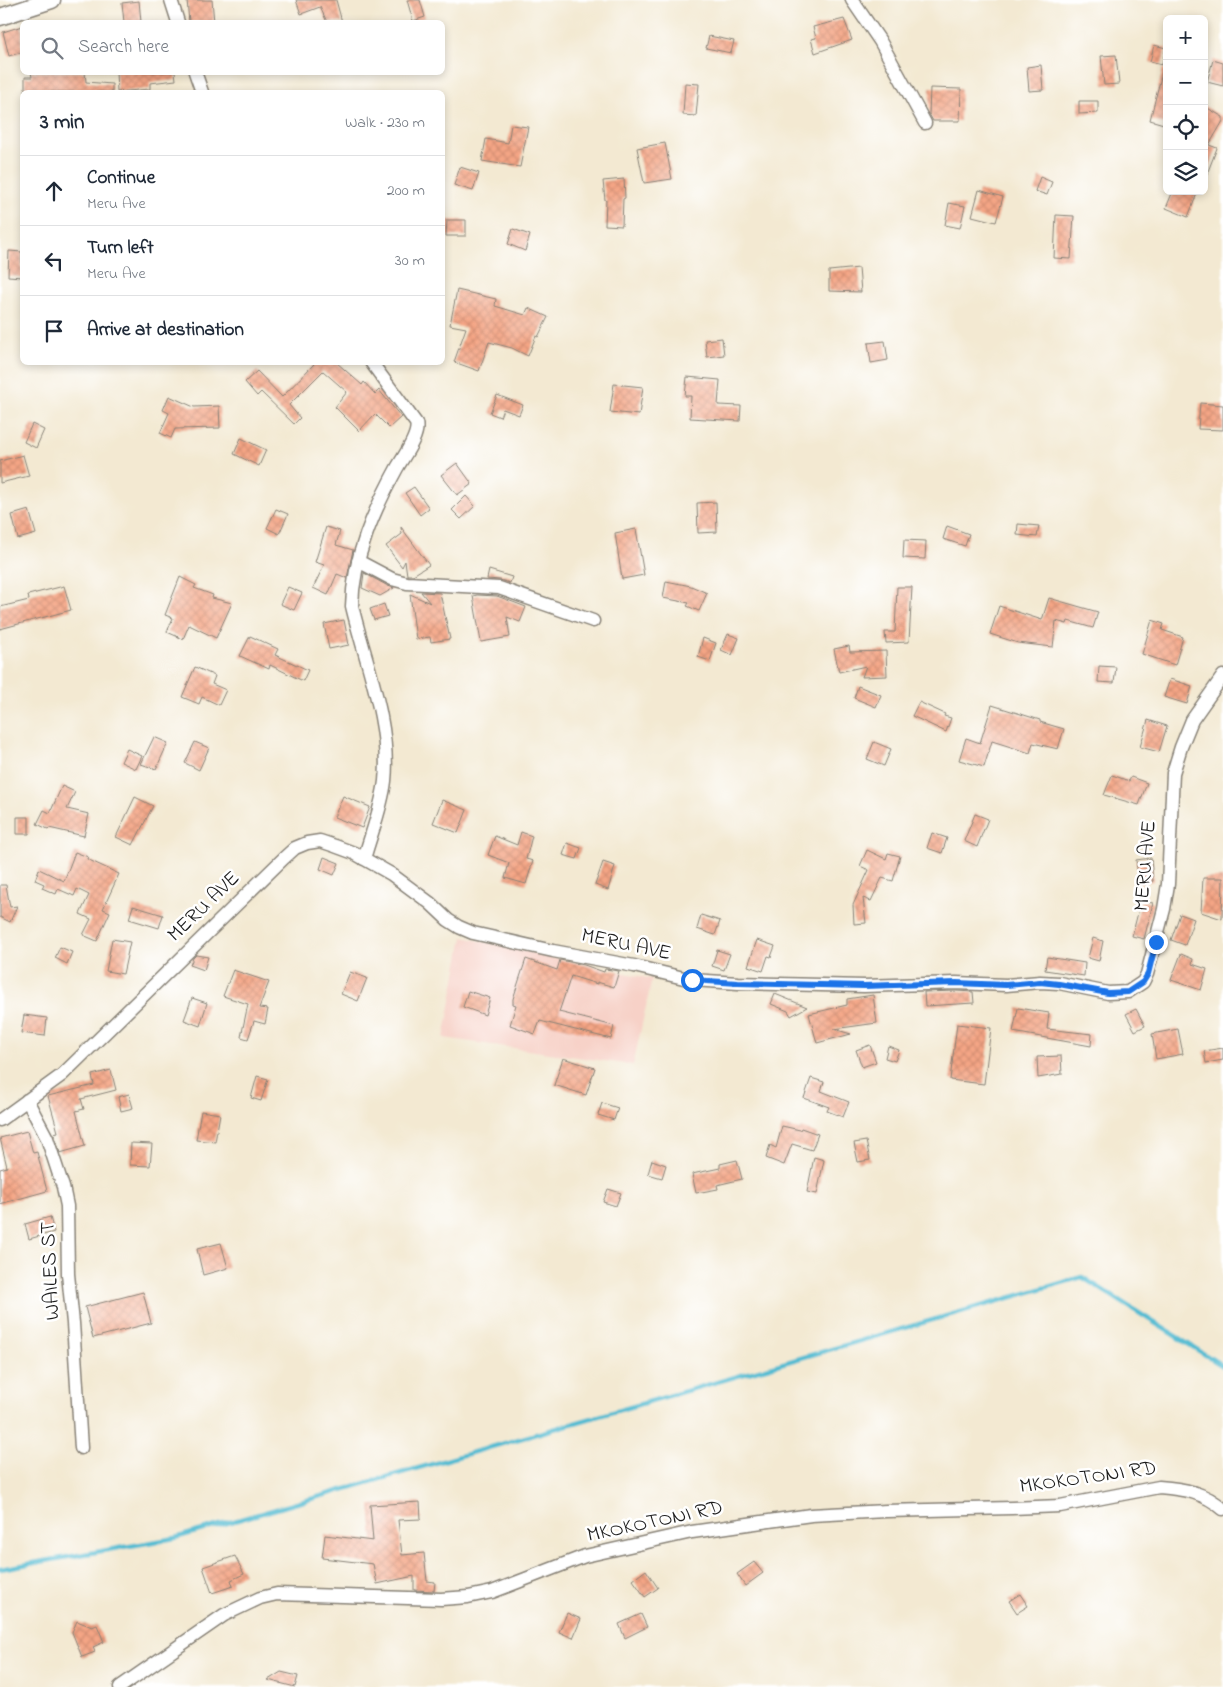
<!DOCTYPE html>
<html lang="en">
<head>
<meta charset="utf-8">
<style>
  :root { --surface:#fff; --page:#f2f2f3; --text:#1f2937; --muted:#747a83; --line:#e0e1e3 }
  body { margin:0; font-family:"Indie Flower",sans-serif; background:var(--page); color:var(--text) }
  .controls { position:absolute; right:15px; top:15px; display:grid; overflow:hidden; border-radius:8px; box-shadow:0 2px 8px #0003 }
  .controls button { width:45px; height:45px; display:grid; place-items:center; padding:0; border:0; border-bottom:1px solid var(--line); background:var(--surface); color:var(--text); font:25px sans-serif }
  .stop { position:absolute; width:15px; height:15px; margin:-11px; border:4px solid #1a73e8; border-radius:50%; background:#fff }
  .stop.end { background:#1a73e8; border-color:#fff; box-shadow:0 1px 5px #0008 }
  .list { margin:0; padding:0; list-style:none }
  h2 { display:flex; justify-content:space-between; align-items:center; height:65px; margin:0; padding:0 20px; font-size:21px }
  h2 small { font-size:16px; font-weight:400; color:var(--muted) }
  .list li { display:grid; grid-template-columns:32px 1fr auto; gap:15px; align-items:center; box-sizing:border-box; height:70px; padding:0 20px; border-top:1px solid var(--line) }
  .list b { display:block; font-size:19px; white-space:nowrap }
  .list p { margin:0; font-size:16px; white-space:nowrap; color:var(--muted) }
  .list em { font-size:16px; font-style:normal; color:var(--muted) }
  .icon { flex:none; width:28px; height:28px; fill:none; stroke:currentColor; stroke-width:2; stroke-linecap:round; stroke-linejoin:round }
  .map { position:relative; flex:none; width:1223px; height:1687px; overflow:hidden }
  .search { position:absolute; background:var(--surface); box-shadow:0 2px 8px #0003; left:20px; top:20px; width:425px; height:55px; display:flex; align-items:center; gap:12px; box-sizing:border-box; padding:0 18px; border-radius:8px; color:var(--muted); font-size:19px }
  .panel { position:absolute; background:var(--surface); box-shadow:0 2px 8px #0003; left:20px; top:90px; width:425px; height:275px; border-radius:8px }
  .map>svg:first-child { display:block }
  .built { fill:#f7d1c7 }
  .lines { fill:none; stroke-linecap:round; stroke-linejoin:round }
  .stream { stroke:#55bcd2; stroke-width:4.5 }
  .building { fill:url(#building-cross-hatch) }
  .minor-casing { stroke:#888277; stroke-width:15 }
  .tertiary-casing { stroke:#888277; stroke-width:19 }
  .minor { stroke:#fff; stroke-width:12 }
  .tertiary { stroke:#fff; stroke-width:16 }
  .route { stroke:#1a73e8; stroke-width:6 }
  .labels { text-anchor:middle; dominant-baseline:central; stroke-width:5; stroke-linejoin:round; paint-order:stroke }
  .street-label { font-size:21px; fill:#1c1c1c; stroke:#fff }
</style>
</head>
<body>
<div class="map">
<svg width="1223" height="1687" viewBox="0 0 1223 1687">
  <defs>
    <pattern id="building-cross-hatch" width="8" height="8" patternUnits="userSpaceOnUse" patternTransform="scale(1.25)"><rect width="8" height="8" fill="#f4a585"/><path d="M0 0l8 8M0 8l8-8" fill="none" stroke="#d18d72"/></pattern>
  </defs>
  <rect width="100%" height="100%" fill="#fff"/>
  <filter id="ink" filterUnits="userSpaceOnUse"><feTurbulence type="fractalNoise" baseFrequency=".02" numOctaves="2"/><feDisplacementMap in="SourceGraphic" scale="10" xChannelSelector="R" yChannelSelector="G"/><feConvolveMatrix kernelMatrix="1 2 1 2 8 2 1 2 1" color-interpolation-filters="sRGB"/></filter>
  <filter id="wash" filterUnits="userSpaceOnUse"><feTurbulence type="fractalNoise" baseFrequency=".0096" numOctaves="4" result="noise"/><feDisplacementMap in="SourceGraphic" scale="20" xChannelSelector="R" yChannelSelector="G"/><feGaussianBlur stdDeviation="1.12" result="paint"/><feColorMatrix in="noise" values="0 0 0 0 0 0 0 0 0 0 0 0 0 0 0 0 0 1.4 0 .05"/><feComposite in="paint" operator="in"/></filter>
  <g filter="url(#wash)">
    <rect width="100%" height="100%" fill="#f3e9d2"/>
    <path class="built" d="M463 937 652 979 633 1065 444 1038Z"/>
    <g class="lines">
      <path class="stream" d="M0 1569 175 1538 1082 1277 1223 1366"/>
    </g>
    <g id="blocks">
      <path class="building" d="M187 0H212L214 22H189Z
        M296 0H336L342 22H327L320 7 301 14Z
        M407 0H420L425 17 413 21Z
        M139 1 141 22H124L122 3Z
        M844 19 852 40 815 53 811 39 816 38 813 27Z
        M22 26V52L9 56 3 32Z
        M709 36 734 41 731 53 706 48Z
        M1154 45 1166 48 1162 65 1150 62Z
        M1116 55 1119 84 1104 85 1101 56Z
        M1213 60 1223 63V86L1207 82Z
        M1041 65 1043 90 1029 91 1027 67Z
        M1163 69 1167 70V125L1150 120Z
        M31 72H85L86 82 112 84V92H25V77H32Z
        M116 72H175L176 80 150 83V89L117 92Z
        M685 83 699 84 696 116 683 115Z
        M930 88 961 89 960 121H933L929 114Z
        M1079 101H1098V113L1079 114Z
        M1204 106 1223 117V121L1209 145 1217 148 1205 179Z
        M511 125 528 127 520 167 482 161 486 139 508 143Z
        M665 143 672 179 644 183 637 148Z
        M460 167 479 173 473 191 454 185Z
        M1040 177 1052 182 1047 195 1035 191Z
        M624 179 625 198 623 199 622 226 605 225 606 200H605L603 181Z
        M979 190 1003 197 996 222 972 216Z
        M1173 191H1198L1188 217 1166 208Z
        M949 203 965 206 960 228 945 225Z
        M1056 215 1074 216 1071 259 1054 258Z
        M447 220H466V236H446Z
        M513 229 530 235 525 251 508 244Z
        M9 251 22 252V277L8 276Z
        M859 268 861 292 829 291V271Z
        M457 290 496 299 495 306 525 315 528 308 548 317 538 337 536 336 528 356 512 348 489 342 479 371 454 362 466 328 450 325Z
        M722 338 724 355 707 357 705 340Z
        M885 341 888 360 871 363 868 343Z
        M312 362H336L362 385 364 382 375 394 379 390 401 417 389 428 375 414 359 431 335 407 347 392 323 371 289 405 300 418 294 424 261 392 257 396 245 382 257 371 282 397 314 364Z
        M687 377 720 380 718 405 741 406 740 421 690 418 691 396H685Z
        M614 384 643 387 639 415 610 412Z
        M497 395 523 405 519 415 503 409 500 417 490 413Z
        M169 396 194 407 219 406 220 428 175 429 171 438 160 433 169 413 163 410Z
        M1200 403 1223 405V430L1198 429Z
        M32 424 44 430 36 448 24 442Z
        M241 438 266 450 259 466 234 454Z
        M23 455 29 476 0 483V461Z
        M457 463 472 484 457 495 441 475Z
        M414 487 429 508 420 515 405 493Z
        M466 496 475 506 461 519 452 510Z
        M716 502 717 532 698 533 697 503Z
        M276 509 288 514 279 534 267 528Z
        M29 510 36 534 18 539 12 515Z
        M1018 524 1039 526 1037 537 1017 535Z
        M947 526 969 534 965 546 943 539Z
        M326 527 340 531 336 545 353 550 347 578 337 574 328 595 313 588 324 565 315 562Z
        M401 527 429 565 413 575H407L405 561 402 567 386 546 402 534Z
        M636 529 644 575 622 579 615 533Z
        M904 540 926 541 925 559 903 558Z
        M489 570 512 577 510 583 500 580 487 579Z
        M364 573 388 586 394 588 380 596 362 588Z
        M180 577 196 585 194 588 213 595 212 598 232 603 216 638 189 625 183 639 167 632 173 618 165 615Z
        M666 581 691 586 707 593 699 611 687 606 689 603 663 598Z
        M64 586 71 610 0 629V607L29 600 28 595Z
        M288 587 302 593 294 610 280 604Z
        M897 587H912L909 642 886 643 885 632H895Z
        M421 592 440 593 450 639 431 642 430 637 416 639 410 594 430 603Z
        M477 595 497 596 526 607 520 622 507 617 510 637 481 642 473 596Z
        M1049 598 1098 612 1093 628 1068 621 1067 624 1056 621 1053 647 1018 643 990 634 999 606 1042 620Z
        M384 604 388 616 374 620 370 609Z
        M344 620 349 645 329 649 324 624Z
        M1152 620 1164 624 1162 630 1183 637 1175 665 1142 654Z
        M728 634 739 638 732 655 721 650Z
        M250 636 278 649 275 655 308 670 303 681 270 665 269 669 240 656Z
        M703 638 716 643 710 661 698 657Z
        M849 646 850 652 886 651 887 676 862 677 866 666 839 672 834 649Z
        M1099 666 1116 667 1114 683 1098 682Z
        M195 667 215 676 212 684 226 690 219 705 202 697 199 704 182 697Z
        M1170 679 1192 686 1187 704 1164 697Z
        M858 686 881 695 876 707 854 698Z
        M919 702 945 714 944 716 951 718 946 732 912 716Z
        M992 705 1040 720V722L1064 729 1058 749 1033 743 1030 753 992 741 984 767 959 760 966 738 980 743Z
        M1148 720 1167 726 1159 752 1140 747Z
        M154 737 168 743 156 769 141 764Z
        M195 742 209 748 199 770 185 763Z
        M874 742 891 749 884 766 867 759Z
        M127 749 142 756 136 769 121 762Z
        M1112 775 1129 781 1131 777 1147 783 1139 805 1104 795Z
        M62 786 75 792 67 809 89 814 84 836 49 828 48 829 37 824 44 810 50 813Z
        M343 796 370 807 362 828 334 817Z
        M135 797 153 806 133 845 116 837Z
        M442 800 467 810 458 833 433 823Z
        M975 814 988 819 977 847 964 841Z
        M17 817H29V834H17Z
        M521 832 532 836 526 859 533 861 526 884 505 878 509 863 488 855 495 836 517 845Z
        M932 833 947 838 942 853 927 848Z
        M567 843 581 848 577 859 563 855Z
        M867 850 886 859 888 853 900 856 893 881 882 878 871 901 863 898 866 923 854 924 853 905 869 870 860 866Z
        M75 852 88 857 87 859 119 874 103 909 110 912 97 941 83 935 91 919 80 914 89 895 77 889 74 896 58 889 56 894 42 888 44 884 35 880 39 869 64 881Z
        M324 857 339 863 334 875 320 869Z
        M1151 858 1153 881 1139 883 1136 860Z
        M603 862 615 866 608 890 595 885Z
        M1203 878H1223L1222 919 1201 912Z
        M0 885H6L10 907 17 906 10 922 0 917Z
        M1141 901 1153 903 1144 939 1132 936Z
        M133 906 163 915 159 928 129 919Z
        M1180 914 1194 919 1185 945 1171 940Z
        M701 915 720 921 715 935 697 929Z
        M1093 938 1103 941 1099 961 1088 958Z
        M112 939 130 942 123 974 106 971Z
        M757 940 775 946 771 957 768 956 763 971 748 966Z
        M60 947 72 952 67 964 55 958Z
        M717 950 730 954 724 970 712 966Z
        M1181 954 1193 959 1192 964 1207 969 1201 990 1171 980Z
        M196 955 208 957 204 970 190 965 193 958Z
        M1047 957 1085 963 1084 976 1045 970Z
        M526 959 557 970 560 960 584 965 604 972 605 969 619 971 614 987 597 982V984L571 976 559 1012 614 1026 611 1039 540 1021 535 1034 510 1025 516 1005 513 1004V999Z
        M233 970 269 982 259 1008 268 1009 265 1024 254 1021 248 1039 241 1037 248 1004 223 996Z
        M350 972 367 978 358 1001 341 994Z
        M468 991 490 998 485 1015 463 1007Z
        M956 991 973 992 974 1003 925 1006 924 992Z
        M775 994 807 1007 791 1016 788 1011 771 1004Z
        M873 995 877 1023 834 1029 851 1034 817 1043 809 1014 847 1005V999Z
        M192 998 207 1003 200 1026 184 1020Z
        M1018 1008 1049 1013 1047 1029 1092 1034 1091 1046 1013 1032Z
        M1136 1009 1145 1026 1135 1031 1126 1014Z
        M24 1015 47 1018 45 1036 21 1033Z
        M957 1024 991 1028 984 1084 950 1080Z
        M1178 1029 1183 1054 1156 1059 1152 1034Z
        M870 1045 876 1062 862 1067 856 1050Z
        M888 1046 899 1050 895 1061 885 1058Z
        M1223 1048V1060L1206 1063 1204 1051Z
        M1061 1056 1062 1074 1038 1078 1037 1057Z
        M563 1058 595 1068 586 1095 554 1085Z
        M111 1070 116 1090 81 1099 84 1109 76 1111 85 1146 60 1153 54 1133 58 1132 48 1096 94 1085 92 1075Z
        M257 1076 268 1079 261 1101 251 1098Z
        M811 1078 824 1082 821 1091 849 1102 843 1117 827 1111 829 1107 804 1098Z
        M129 1094 133 1108 121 1111 118 1097Z
        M602 1103 618 1108 614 1120 598 1115Z
        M201 1111 220 1114 215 1142 196 1140Z
        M782 1126 800 1130 801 1128 818 1134 812 1150 792 1144 784 1165 766 1158 770 1145 776 1148Z
        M27 1131 33 1153 37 1152 47 1191 0 1204V1169L7 1167 0 1138Z
        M866 1141 870 1160 858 1162 854 1143Z
        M131 1143 152 1144 150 1166 130 1165Z
        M814 1157 824 1160 817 1194 807 1192Z
        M652 1160 666 1165 662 1178 648 1174Z
        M737 1160 742 1179 717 1185 718 1189 696 1193 692 1174 720 1168V1164Z
        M608 1189 621 1193 616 1206 603 1202Z
        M50 1217 54 1232 29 1239 25 1224Z
        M221 1243 228 1268 203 1275 197 1249Z
        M143 1292 151 1323 93 1338 85 1307Z
        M420 1502 421 1519 398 1520 402 1555 424 1553 427 1581 435 1582 434 1591 414 1590V1576L377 1584 373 1564 322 1558 325 1535 373 1541 370 1505Z
        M235 1556 244 1574 231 1580 233 1586 212 1593 203 1567Z
        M754 1562 763 1573 745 1586 737 1574Z
        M646 1570 658 1588 645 1597 633 1580Z
        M1020 1594 1028 1606 1017 1613 1009 1601Z
        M567 1613 581 1619 573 1638 559 1632Z
        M641 1614 647 1627 625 1638 619 1624Z
        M77 1621 92 1627 97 1625 104 1642 93 1647 95 1652 82 1657 72 1632Z
        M281 1672 298 1676 295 1687 268 1680Z"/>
    </g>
  </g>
  <g filter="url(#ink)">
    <use href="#blocks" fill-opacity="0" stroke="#888277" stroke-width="1"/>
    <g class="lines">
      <defs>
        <path id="minor" d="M171 0 178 22
          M852 0 880 41 925 123
          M195 72 202 92
          M358 561 392 579 407 583 499 588 593 621
          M364 859C371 834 382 807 385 781 391 724 365 661 352 606 353 557 374 510 397 468 403 457 420 435 416 423L371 362
          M27 1100 47 1138 63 1187 67 1206 68 1274 73 1323 81 1448
          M0 1120 62 1075 284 858 295 848 307 843 320 841 335 846 354 853 391 874 430 903 448 920 459 927 473 933 553 951 634 966 692 980 738 983 864 986 956 983 1006 985 1040 982 1059 983 1108 993 1128 992 1143 982 1147 974 1164 909 1168 884 1173 773 1181 747 1192 720 1223 676
          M120 1687 224 1615 260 1598 277 1594 441 1599 468 1597 492 1592 585 1556 692 1532 811 1515 886 1511 1012 1508 1060 1506 1159 1487C1184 1489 1204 1492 1223 1509"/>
        <path id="tertiary" d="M0 17 52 0"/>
      </defs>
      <use href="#minor" class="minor-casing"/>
      <use href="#tertiary" class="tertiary-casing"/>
      <use href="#minor" class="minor"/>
      <use href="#tertiary" class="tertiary"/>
    </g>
  </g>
  <g class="lines" filter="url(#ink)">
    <path class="route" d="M692 980 738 983 864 986 956 983 1006 985 1040 982 1059 984 1108 993 1128 992 1143 982 1148 974 1156 942"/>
  </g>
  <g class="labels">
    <g class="street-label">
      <text transform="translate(1146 866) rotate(-85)">MERU AVE</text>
      <text transform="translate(204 907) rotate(-44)">MERU AVE</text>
      <text transform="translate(626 945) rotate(12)">MERU AVE</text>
      <text transform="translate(51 1271) rotate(-93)">WAILES ST</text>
      <text transform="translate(1088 1478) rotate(-8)">MKOKOTONI RD</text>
      <text transform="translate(655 1522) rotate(-12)">MKOKOTONI RD</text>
    </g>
  </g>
</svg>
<div class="controls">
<button>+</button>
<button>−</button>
<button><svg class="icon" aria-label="locate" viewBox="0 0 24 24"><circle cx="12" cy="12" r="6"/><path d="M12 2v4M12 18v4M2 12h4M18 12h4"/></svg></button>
<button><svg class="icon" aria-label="layers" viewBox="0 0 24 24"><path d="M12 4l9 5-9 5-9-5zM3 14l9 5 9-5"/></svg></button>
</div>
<div class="stop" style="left:692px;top:980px"></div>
<div class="stop end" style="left:1156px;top:942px"></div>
<div class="search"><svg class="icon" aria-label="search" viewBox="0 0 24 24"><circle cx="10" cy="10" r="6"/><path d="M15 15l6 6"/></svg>Search here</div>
<section class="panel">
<h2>3 min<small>Walk · 230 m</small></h2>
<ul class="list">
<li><svg class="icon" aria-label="ahead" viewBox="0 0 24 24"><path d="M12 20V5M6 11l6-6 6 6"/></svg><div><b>Continue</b><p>Meru Ave</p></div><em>200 m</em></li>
<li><svg class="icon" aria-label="left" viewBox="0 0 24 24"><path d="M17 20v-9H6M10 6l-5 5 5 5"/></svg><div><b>Turn left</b><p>Meru Ave</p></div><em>30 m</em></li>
<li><svg class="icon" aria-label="arrive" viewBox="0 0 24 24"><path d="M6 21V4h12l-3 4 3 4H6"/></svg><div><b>Arrive at destination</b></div></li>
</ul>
</section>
</div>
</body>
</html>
